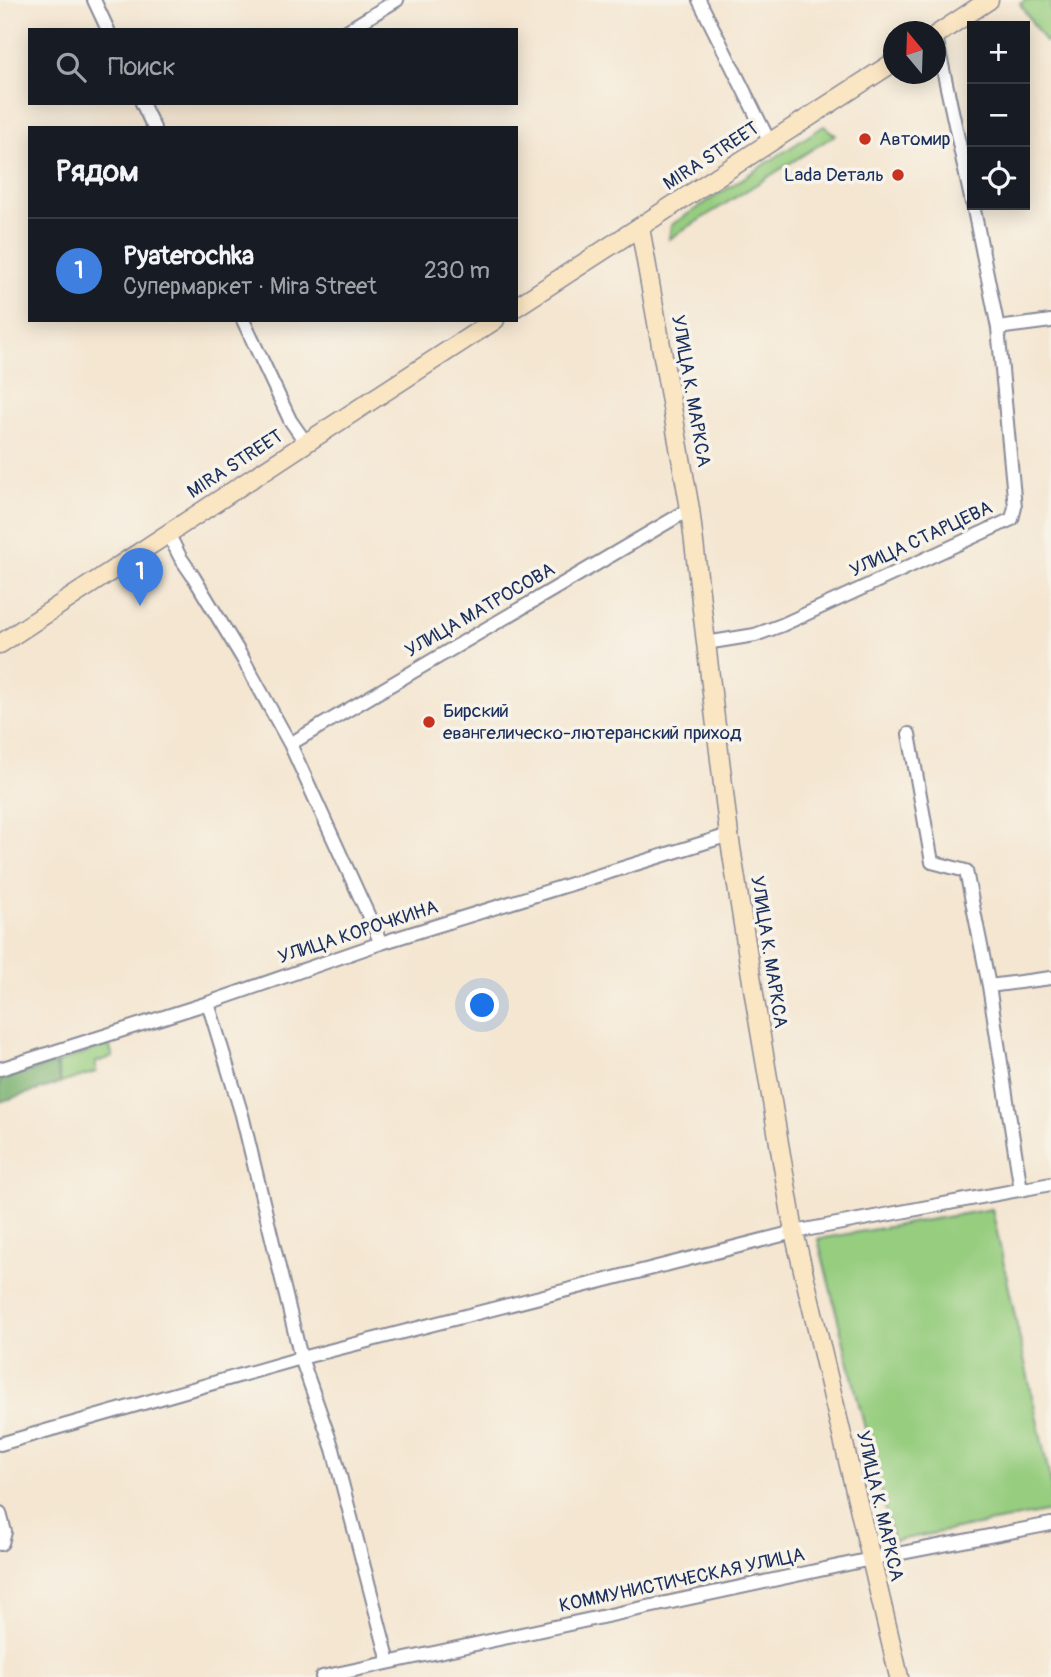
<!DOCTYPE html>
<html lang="ru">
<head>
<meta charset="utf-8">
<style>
  :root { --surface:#171b24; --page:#20242c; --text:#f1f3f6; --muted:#9ea1a6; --line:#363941; --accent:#c8321e }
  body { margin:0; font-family:Pangolin,sans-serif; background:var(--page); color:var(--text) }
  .controls { position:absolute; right:21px; top:21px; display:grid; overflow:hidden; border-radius:0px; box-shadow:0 4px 18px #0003 }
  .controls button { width:63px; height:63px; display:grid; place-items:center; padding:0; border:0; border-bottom:2px solid var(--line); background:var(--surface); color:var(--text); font:35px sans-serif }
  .compass { position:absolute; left:883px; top:21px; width:63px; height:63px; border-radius:50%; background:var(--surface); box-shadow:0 4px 18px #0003; rotate:341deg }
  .you { position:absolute; left:483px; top:1006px; width:24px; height:24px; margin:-18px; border:5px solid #fff; border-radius:50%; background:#1a73e8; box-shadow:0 0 0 10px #1a73e833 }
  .badge { display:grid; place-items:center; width:46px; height:46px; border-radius:50%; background:var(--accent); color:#fff; font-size:23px; font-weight:700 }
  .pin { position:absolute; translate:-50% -58px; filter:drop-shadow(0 2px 4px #0008) }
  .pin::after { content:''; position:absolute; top:37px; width:24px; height:21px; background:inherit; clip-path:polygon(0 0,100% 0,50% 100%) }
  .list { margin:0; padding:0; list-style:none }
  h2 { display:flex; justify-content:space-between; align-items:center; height:91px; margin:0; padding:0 28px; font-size:30px }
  h2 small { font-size:23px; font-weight:400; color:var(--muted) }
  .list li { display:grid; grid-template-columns:46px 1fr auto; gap:21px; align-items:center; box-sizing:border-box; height:105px; padding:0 28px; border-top:2px solid var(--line) }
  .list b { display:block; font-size:26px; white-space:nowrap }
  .list p { margin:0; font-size:23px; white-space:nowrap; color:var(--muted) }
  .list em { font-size:23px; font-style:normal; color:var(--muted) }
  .icon { flex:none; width:38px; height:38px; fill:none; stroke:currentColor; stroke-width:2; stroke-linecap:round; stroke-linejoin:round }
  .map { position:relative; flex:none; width:1051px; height:1677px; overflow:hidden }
  .search { position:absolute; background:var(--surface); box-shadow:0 4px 18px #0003; left:28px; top:28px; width:490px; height:77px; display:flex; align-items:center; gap:18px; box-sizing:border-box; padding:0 24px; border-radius:0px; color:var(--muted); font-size:26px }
  .panel { position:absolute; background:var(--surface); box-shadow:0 4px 18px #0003; left:28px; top:126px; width:490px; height:196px; border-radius:0px }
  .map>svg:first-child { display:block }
  .green { fill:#97cd7f; stroke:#597e6e; stroke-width:2 }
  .forest { fill:#79b06e; stroke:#4a7066; stroke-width:2 }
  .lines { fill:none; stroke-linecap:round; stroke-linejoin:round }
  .street-casing { stroke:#888a98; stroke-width:16 }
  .secondary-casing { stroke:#888a98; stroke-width:21 }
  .street { stroke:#fff; stroke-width:12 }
  .secondary { stroke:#fbe6c4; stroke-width:18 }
  .poi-dot { fill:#c8321e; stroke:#f7f3e8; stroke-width:2.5 }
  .labels { text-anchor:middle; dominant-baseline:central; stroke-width:7; stroke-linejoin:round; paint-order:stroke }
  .poi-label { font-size:19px; fill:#1b2f5e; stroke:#f7f3e8; text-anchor:start }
  .street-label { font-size:19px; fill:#1b2f5e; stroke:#f7f3e8 }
</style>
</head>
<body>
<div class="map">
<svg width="1051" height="1677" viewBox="0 0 1051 1677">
  <rect width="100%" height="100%" fill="#f7f3e8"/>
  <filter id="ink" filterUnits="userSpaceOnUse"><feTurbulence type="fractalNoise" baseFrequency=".0143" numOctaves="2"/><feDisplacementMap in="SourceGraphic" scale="14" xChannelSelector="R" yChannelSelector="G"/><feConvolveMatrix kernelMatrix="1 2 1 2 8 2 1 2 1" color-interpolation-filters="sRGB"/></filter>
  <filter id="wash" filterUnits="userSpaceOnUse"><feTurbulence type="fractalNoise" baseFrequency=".00686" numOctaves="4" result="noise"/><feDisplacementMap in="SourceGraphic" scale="28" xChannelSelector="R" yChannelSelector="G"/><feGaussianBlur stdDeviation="1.57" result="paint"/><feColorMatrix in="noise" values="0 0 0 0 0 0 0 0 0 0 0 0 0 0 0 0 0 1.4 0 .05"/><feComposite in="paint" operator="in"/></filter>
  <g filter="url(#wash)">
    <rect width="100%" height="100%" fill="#f4e6d1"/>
    <path class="green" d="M1026 0H1051V38L1045 42 1020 4Z
      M824 126 835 135 669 239 671 225Z
      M109 1044 113 1057 96 1062V1072L61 1083 57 1063Z
      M992 1209 1051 1484V1511L893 1541 818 1239Z"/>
    <path class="forest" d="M55 1063 61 1083 0 1102V1080Z"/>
  </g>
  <g filter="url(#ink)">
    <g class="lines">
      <defs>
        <path id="street" d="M94 0 108 30
          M699 0 770 143
          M348 30 397 0
          M936 37 972 203
          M142 103 154 128
          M973 205 998 328
          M243 320 290 420 306 443
          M168 533 180 557 193 576 243 659 290 744 381 943
          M706 643 755 635 782 625 1012 519 1015 507 998 328 1051 321
          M909 734 932 862 966 871 989 986
          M290 744 690 509
          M208 1003 242 1115 301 1358 333 1449 389 1662
          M0 1069 208 1003 381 943 729 835
          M1021 1190 989 986 1051 978
          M0 1444 301 1358 794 1232 1051 1184
          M0 1513 5 1532 2 1543 0 1544
          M322 1677 871 1559 1051 1524"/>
        <path id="secondary" d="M936 35 989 0
          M640 227 690 509 729 835 756 1007 794 1232 899 1677
          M516 307 894 62
          M0 644 306 443 495 320"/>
      </defs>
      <use href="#street" class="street-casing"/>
      <use href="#secondary" class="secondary-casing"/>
      <use href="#street" class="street"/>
      <use href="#secondary" class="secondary"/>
    </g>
  </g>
  <g class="poi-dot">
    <circle cx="865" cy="139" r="7"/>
    <circle cx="898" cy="175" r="7"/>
    <circle cx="429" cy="722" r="7"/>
  </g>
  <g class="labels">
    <g class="poi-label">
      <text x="879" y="139">Автомир</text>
      <text x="884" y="175" text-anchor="end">Lada Dеталь</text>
      <text x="443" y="711">Бирский<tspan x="443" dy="22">евангелическо-лютеранский приход</tspan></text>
    </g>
    <g class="street-label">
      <text transform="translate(711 156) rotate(-33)">MIRA STREET</text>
      <text transform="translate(691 391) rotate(80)">УЛИЦА К. МАРКСА</text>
      <text transform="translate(235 464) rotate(-33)">MIRA STREET</text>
      <text transform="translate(921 539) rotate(-25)">УЛИЦА СТАРЦЕВА</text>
      <text transform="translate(480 610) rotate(-30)">УЛИЦА МАТРОСОВА</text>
      <text transform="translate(358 932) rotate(-18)">УЛИЦА КОРОЧКИНА</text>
      <text transform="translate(769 952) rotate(81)">УЛИЦА К. МАРКСА</text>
      <text transform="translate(880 1506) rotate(77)">УЛИЦА К. МАРКСА</text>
      <text transform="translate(682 1580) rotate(-12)">КОММУНИСТИЧЕСКАЯ УЛИЦА</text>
    </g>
  </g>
</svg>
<div class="controls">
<button>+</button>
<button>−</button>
<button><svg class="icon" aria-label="locate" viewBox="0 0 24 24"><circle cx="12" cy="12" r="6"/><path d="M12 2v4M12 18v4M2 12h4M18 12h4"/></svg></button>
</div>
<svg class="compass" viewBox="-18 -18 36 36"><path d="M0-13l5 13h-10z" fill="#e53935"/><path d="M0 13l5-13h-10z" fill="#9ea1a6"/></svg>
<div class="you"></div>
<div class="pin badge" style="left:140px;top:606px;background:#3f7fe0">1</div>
<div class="search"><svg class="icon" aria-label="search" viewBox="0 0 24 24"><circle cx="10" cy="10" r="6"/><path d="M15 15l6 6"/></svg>Поиск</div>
<section class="panel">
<h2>Рядом<small></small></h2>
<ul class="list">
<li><span class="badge" style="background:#3f7fe0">1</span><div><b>Pyaterochka</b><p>Супермаркет · Mira Street</p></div><em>230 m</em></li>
</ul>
</section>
</div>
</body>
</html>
